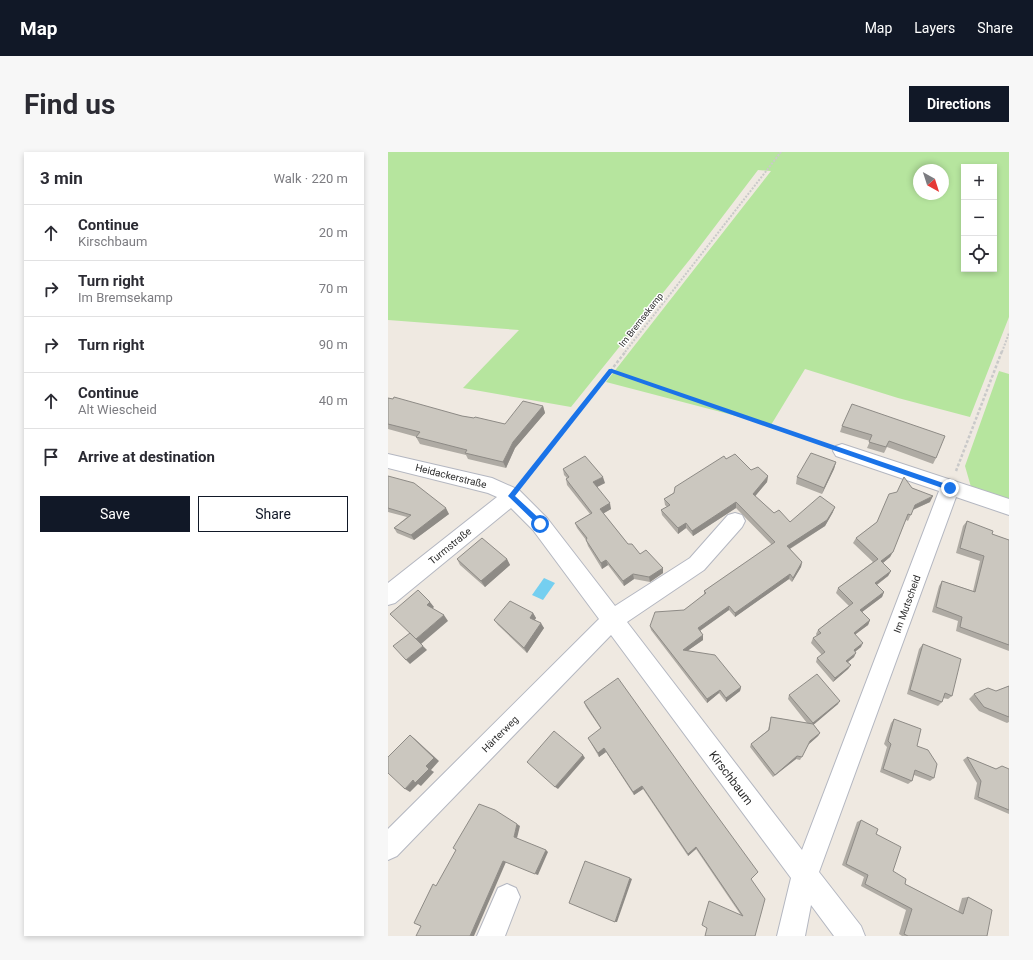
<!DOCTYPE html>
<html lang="en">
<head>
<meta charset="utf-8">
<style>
  :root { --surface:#fff; --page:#f7f7f7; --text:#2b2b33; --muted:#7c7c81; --line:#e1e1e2; --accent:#111827 }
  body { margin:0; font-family:Roboto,sans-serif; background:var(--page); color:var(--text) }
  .controls { position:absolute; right:12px; top:12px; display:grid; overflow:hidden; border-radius:0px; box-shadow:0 2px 6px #0003 }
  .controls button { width:36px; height:36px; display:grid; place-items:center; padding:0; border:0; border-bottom:1px solid var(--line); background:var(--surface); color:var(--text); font:20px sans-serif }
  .compass { position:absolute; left:525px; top:12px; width:36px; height:36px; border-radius:50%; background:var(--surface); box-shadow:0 2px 6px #0003; rotate:141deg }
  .stop { position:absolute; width:12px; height:12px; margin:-9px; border:3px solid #1a73e8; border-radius:50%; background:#fff }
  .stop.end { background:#1a73e8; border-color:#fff; box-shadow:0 1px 4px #0008 }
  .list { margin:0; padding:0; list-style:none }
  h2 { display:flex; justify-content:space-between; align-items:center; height:52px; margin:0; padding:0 16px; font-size:17px }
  h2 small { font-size:13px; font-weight:400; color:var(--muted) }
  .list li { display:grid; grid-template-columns:26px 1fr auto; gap:12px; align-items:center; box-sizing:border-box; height:56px; padding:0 16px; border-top:1px solid var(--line) }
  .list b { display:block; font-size:15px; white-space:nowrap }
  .list p { margin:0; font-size:13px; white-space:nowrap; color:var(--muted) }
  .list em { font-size:13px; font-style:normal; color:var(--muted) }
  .actions { display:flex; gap:8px; padding:12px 16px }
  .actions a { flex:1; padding:9px 0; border:1px solid var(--accent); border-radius:0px; text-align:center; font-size:14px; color:var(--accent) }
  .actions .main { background:var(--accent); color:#fff }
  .icon { flex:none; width:22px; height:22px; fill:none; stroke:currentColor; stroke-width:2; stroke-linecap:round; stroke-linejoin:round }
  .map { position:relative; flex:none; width:621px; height:784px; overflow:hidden; border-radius:0px }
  header { display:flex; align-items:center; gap:24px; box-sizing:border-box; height:56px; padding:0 20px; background:var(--accent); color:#fff }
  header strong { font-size:19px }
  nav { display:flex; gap:22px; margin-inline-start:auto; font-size:14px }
  .intro { display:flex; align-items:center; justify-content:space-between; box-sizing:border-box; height:96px; padding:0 24px }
  h1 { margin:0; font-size:28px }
  .button { padding:10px 18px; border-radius:0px; background:var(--accent); color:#fff; font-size:14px; font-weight:700 }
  main { display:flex; gap:24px; padding:0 24px }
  aside { flex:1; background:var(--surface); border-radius:0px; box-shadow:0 2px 6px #0003 }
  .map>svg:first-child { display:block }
  .green { fill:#b6e59e; fill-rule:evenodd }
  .water { fill:#75cff0 }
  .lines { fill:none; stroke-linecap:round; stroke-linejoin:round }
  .minor-casing { stroke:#b4b7c1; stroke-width:2 }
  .path-far1 { stroke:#c9c9c9; stroke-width:2; stroke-dasharray:2 1.5; stroke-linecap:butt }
  .path { stroke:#c9c9c9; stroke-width:2.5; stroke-dasharray:3 2; stroke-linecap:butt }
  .minor { fill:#fff; fill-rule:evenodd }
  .wall { fill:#afaba4 }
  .shaded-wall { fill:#8e8b86 }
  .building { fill:#cbc7bf; stroke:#8e8b86 }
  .route { fill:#1a73e8 }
  .labels { text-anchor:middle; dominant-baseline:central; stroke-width:3; stroke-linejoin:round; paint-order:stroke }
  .far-street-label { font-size:9px; fill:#2e2e2e; stroke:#fff }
  .street-label { font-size:10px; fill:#2e2e2e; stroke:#fff }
  .near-street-label { font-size:12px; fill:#2e2e2e; stroke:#fff }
</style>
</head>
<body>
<header>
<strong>Map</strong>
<nav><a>Map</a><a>Layers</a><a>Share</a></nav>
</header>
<div class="intro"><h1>Find us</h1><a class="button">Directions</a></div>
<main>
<aside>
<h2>3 min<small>Walk · 220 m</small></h2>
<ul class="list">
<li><svg class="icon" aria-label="ahead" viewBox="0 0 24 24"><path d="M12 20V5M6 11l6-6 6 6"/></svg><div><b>Continue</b><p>Kirschbaum</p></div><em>20 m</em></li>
<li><svg class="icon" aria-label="right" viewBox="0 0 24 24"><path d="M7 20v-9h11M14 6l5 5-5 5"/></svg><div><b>Turn right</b><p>Im Bremsekamp</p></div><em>70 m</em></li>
<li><svg class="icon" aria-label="right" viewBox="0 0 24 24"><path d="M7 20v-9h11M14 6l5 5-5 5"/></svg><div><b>Turn right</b></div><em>90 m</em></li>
<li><svg class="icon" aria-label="ahead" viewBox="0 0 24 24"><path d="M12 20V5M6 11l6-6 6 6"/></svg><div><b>Continue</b><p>Alt Wiescheid</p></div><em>40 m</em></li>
<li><svg class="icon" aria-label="arrive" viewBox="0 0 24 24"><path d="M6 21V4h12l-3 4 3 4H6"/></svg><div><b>Arrive at destination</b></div></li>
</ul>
<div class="actions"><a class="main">Save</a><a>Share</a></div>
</aside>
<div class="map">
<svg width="621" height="784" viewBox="0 0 621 784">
  <rect width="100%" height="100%" fill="#efe9e1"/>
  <path class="green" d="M0 0H621V165L582 265 510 246 417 217 383 273 218 230 383 19 370 18 303 106 183 255 75 236 131 178 0 168ZM576 15H606V117H576ZM531 18H555V42H531Z
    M611 219 621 222V347L583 335 577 314Z"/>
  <path class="water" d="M156 426 167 431 155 448 144 443Z"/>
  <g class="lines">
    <defs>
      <path id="minor" d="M454 292 621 347V363L568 345 431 720 473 774 477 784H446L423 753 417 784H389L403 726 223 483 9 704 0 708V677L211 467 145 378 123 356 7 451 0 453V431L109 345 100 341 0 316V302L104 326 131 338 159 366 227 454 302 406 340 363 347 361 354 363 357 369 354 375 316 418 239 470 414 698 551 339 448 304 445 299 448 294Z
        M119 732 128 736 132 745 117 784H89L110 736Z"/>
    </defs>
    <use href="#minor" class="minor-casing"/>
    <path class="path-far1" d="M237 200 393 0
      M614 200 621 181"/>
    <path class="path" d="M222 219 437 293
      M568 319 614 199
      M136 329 238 199"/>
    <use href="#minor" class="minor"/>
  </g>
  <path class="wall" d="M0 246 74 264 117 272 155 254 157 261 127 296 118 316 80 307 78 303 32 292 28 285H29L0 277Z
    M464 252 548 306 545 312 499 295 496 301 479 296 482 289 452 280 454 274Z
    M338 307 363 318 380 324 379 330 367 344 386 361 402 370 445 360 437 374 402 397 414 410 413 415 404 430 401 427 347 465 341 458 312 479 315 483V488L300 498 353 535 352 539 338 550 331 541 319 551 263 478 262 474 296 458 316 443V439L384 393 348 356 305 384 298 376 290 382 274 363 273 358 279 355 277 353 276 347Z
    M448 310 446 317 434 342 408 332 409 325Z
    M175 317 217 331 209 335 223 357 215 361 240 392 252 402 275 421 262 430 246 427 236 434 220 413 214 417 200 394 198 388 189 376 187 371 202 362 179 333 178 327 179 326 176 323Z
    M0 324 61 362 26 388 9 381 6 376 19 365 0 360Z
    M524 336 542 350 525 358 520 369 518 368 502 405 495 411 503 419 500 424 489 433 496 440 494 445 474 460 482 468 480 473 467 482 473 495 467 500 466 505 460 510 463 513 460 517 445 530 428 510 429 506 434 503 423 491 425 486 429 484 428 482 430 478 461 454 448 441 450 436 485 410 465 391 468 386 489 370Z
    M579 369 604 382 621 388V499L568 479 570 469 544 460 551 434 554 429 585 439 592 409 568 401 575 374Z
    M69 407H119L122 413 97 435 72 413Z
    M145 461 148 466 147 468 156 476 139 501 110 473 106 468Z
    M535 492 564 544 560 547 555 546 554 550 550 554 519 542 531 497Z
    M621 534V570L619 571 591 559 581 547 586 542 608 539Z
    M401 543 450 552 425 572 432 581 430 584 421 592 412 608 408 607 385 625 362 595 363 592 380 578 383 565 419 571 400 547Z
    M196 550 363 727 367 784 308 697 300 704 255 637 246 643 218 600 211 605 200 586 213 577 198 555Z
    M506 567 529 594 546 626 542 629 526 623 524 629 520 632 492 620 499 595 496 592 503 571Z
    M579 605 608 617H621V662L586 647 589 631 575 608Z
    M473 668 488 682 505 719 517 732 570 760 574 746 580 745 599 784H514L511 782 518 758 473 734 476 725 454 713 469 670Z"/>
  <path class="shaded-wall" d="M155 254 157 261 127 296 118 316 115 310 125 290Z
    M448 310 446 317 434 342 436 336Z
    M380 324 379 330 364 348 365 342Z
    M215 325 217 331 207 336 205 330Z
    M545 344 542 350 524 358 527 353Z
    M348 350V356L305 384 304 379Z
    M222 351 223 357 213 363 212 357Z
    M447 355 445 360 437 374 398 399 399 394Z
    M58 356 61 362 26 388 23 383Z
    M298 371V376L290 382V376Z
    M505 400 502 405 490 415 493 409Z
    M119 407 122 413 97 435 93 429Z
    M218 408 220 413 214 417 213 411Z
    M414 410 413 415 404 430 405 426Z
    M275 416V421L262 430 261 425Z
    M503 419 500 424 484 436 487 431Z
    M245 422 246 427 236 434 235 429Z
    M402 422 401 427 347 465V461Z
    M496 440 494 445 470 463 472 458Z
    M42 450 46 455 43 458 39 453Z
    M341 454V458L310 480V476Z
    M145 461 148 466 144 471 142 466Z
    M56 463 60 469 33 492 28 487Z
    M482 468 480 473 464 485 466 481Z
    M153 471 156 476 139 501 136 496Z
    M315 483V488L295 502V498Z
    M475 491 473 495 464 502 466 498Z
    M35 494 39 498 22 512 18 508Z
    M468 501 466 505 456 513 458 509Z
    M463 513 460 517 445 530 447 526Z
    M353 535 352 539 338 550V546Z
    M332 538 331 541 319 551V547Z
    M452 549 450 552 423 575 425 571Z
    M432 581 430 584 421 592 422 589Z
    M22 583 27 587 51 609 43 618 46 620 33 634 30 632 22 640 17 637 38 614Z
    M216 596 218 600 211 605 210 601Z
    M195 603 197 606 170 637 167 635Z
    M409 604 408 607 385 625 387 623Z
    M254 634 255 637 246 643 245 640Z
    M129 672 132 674 129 686 126 685Z
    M308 695V697L300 704V702Z
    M158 698 160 700 150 723 147 722Z
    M115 709 118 710 86 784H82Z
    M242 726 244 727 229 770H227Z"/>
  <path class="building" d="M6 245 74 264 86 266 87 265 117 272 135 249 155 254 125 290 115 310 77 301 79 298 28 285 32 280 0 272V246L5 247Z
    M464 252 557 284 548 306 501 289 498 295 481 290 484 283 454 274Z
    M423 301 448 310 436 336 409 325Z
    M347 302 363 318 370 315 380 324 365 342 386 361 391 358 402 370 432 344 447 355 439 368 399 394 414 410 405 426 402 422 347 461 341 454 310 476 315 483 295 498 327 503 353 535 338 546 332 538 319 547 262 474 267 460 296 458 318 441 316 439 387 390 348 350 304 379 298 371 290 376 273 358 282 353 276 347 286 341 287 335 336 304 338 307Z
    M197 304 215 325 205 330 222 351 212 357 240 392H244L252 402 258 398 275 416 261 425 245 422 235 429 218 408 213 411 198 388 199 386 187 371 204 361 178 327 181 325 175 317Z
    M0 324 26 331 58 356 23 383 6 376 23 363 0 356Z
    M516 325 524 336 545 344 527 353 523 363 520 362 505 400 493 409 503 419 487 431 496 440 472 458 482 468 466 481 475 491 466 498 468 501 458 509 463 513 447 526 429 506 437 500 425 486 433 481 430 478 465 451 450 436 490 407 468 386 489 370 501 342 509 340Z
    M579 369 605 379 604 382 621 388V493L572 475 574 465 548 455 554 429 587 440 596 404 572 396Z
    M94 386 119 407 93 429 69 407Z
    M30 438 42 450 39 453 56 463 28 487 2 462Z
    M122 449 145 461 142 466 153 471 136 496 106 468Z
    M22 481 35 494 18 508 5 494Z
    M535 492 573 507 564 544 557 541 554 550 522 538Z
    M429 522 452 549 425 571 401 543Z
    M230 526 313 642 370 720 363 727 377 747 367 784H317L319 776 314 773 321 749 355 764 308 695 300 702 254 634 245 640 216 596 210 601 200 586 213 576 196 550Z
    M621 534V565L596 555 586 542 600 536 608 539Z
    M383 565 425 572 432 581 422 589 414 605 409 604 387 623 363 592 381 578Z
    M506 567 533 577 529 594 540 598 549 612 546 626 527 618 524 629 495 617 503 592 500 589Z
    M166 579 195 603 167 635 139 610Z
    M22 583 46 606 38 614 41 617 27 631 25 628 17 637 0 621V605Z
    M579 605 608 617 614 614 621 617V658L590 645 593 629Z
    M91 652 107 658 129 672 126 685 158 698 147 722 115 709 82 784H28L33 774 26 771 45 732 48 734 68 698 65 696Z
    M473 668 490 677 488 682 513 695 505 719 518 727 517 732 575 762 580 745 604 758 599 784H520L516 782 524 757 477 732 480 723 458 712Z
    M197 709 242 726 227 770 181 751Z"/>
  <path class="route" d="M221 217H224L564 334 565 336 562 339 560 338 224 221 127 344 155 370V373H150L120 344Z"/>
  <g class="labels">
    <g class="far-street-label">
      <text transform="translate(253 168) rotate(-52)">Im Bremsekamp</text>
    </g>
    <g class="street-label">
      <text transform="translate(63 324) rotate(14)">Heidackerstraße</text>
      <text transform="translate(62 394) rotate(-39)">Turmstraße</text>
      <text transform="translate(519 452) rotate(-70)">Im Mutscheid</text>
      <text transform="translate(112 582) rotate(-45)">Härterweg</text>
    </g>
    <g class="near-street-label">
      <text transform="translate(343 626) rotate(53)">Kirschbaum</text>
    </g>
  </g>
</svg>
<div class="controls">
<button>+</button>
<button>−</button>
<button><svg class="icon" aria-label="locate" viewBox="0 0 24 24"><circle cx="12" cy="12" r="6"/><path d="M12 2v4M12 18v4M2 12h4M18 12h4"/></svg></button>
</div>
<svg class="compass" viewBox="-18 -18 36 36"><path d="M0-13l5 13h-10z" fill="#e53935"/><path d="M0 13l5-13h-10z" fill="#7c7c81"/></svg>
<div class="stop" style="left:152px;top:372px"></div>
<div class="stop end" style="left:562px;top:336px"></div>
</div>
</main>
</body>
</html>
